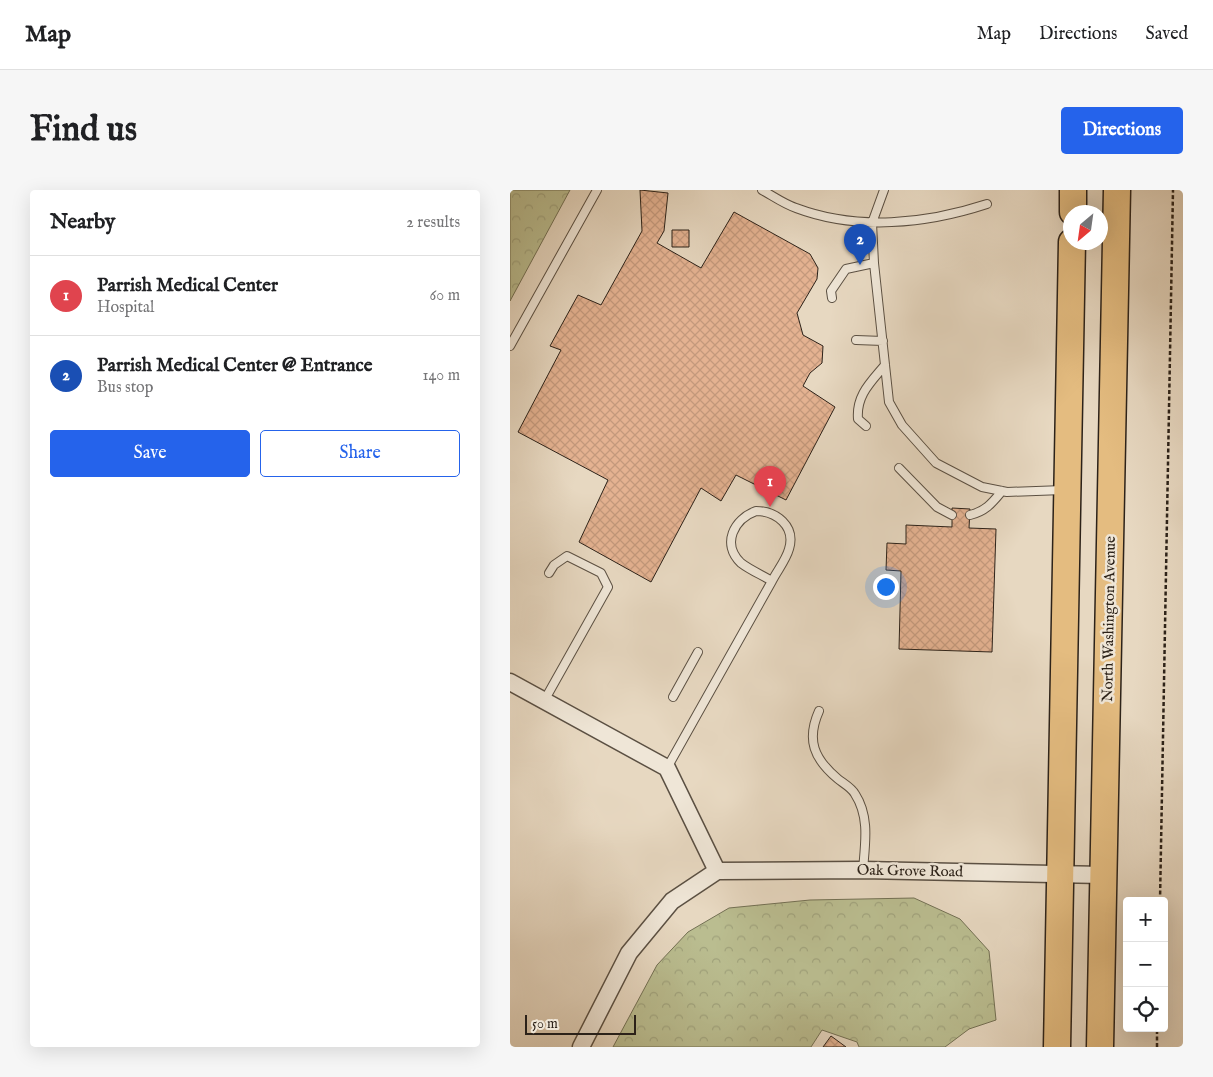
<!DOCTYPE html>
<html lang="en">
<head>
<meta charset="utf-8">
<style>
  :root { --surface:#fff; --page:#f6f6f6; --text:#202124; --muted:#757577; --line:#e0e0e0; --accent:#2563eb }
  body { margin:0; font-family:"IM FELL English",serif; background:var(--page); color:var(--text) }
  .controls { position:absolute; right:15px; bottom:15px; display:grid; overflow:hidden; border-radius:5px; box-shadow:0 5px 20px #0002 }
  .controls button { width:45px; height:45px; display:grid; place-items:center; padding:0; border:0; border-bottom:1px solid var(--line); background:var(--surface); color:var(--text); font:25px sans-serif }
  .compass { position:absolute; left:553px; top:15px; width:45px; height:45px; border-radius:50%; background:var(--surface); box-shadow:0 5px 20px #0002; rotate:209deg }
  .scale { position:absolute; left:15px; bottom:12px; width:111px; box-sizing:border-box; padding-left:5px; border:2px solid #2c2219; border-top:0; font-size:14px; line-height:18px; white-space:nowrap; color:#2c2219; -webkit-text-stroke:4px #efe6d7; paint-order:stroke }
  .you { position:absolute; left:375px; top:396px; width:18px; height:18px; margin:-12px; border:4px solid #fff; border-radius:50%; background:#1a73e8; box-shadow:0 0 0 8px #1a73e833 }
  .badge { display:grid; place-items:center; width:32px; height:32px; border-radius:50%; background:var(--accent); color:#fff; font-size:16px; font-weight:700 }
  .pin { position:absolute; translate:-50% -41px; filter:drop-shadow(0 1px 2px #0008) }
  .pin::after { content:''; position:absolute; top:26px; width:18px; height:15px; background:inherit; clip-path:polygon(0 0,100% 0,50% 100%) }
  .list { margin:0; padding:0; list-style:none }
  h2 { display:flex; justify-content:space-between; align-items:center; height:65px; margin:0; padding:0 20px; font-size:21px }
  h2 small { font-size:16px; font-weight:400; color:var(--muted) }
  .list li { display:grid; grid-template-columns:32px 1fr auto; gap:15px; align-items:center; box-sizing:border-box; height:80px; padding:0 20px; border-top:1px solid var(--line) }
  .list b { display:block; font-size:19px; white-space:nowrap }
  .list p { margin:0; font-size:16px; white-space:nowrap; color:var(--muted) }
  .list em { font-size:16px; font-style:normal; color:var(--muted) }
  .actions { display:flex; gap:10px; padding:15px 20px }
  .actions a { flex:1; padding:11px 0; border:1px solid var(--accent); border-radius:5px; text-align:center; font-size:18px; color:var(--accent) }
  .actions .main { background:var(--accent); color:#fff }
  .icon { flex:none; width:28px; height:28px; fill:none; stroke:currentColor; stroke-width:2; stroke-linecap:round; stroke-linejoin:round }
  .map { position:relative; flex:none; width:673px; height:857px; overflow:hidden; border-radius:5px }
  header { display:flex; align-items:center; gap:30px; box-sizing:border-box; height:70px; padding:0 25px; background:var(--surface); border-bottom:1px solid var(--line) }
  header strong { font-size:24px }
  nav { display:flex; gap:28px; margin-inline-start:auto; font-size:18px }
  .intro { display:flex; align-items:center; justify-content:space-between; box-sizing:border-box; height:120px; padding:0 30px }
  h1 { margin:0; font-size:35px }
  .button { padding:12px 22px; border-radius:5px; background:var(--accent); color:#fff; font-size:18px; font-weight:700 }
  main { display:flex; gap:30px; padding:0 30px }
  aside { flex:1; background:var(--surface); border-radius:5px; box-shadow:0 5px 20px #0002 }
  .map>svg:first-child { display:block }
  .forest { fill:url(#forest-crowns); stroke:#737054 }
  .building { fill:url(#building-cross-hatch); stroke:#2c2219 }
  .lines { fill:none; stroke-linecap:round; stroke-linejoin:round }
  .service-casing { stroke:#5b5043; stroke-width:10 }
  .minor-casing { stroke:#5b5043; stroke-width:19 }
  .primary-casing { stroke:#2c2219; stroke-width:29 }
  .path { stroke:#2c2219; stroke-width:2.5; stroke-dasharray:4 2.5; stroke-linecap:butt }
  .service { stroke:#efe6d7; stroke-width:8 }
  .minor { stroke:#efe6d7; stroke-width:16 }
  .primary { stroke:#e4bc80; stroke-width:26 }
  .labels { text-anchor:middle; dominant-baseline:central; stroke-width:5; stroke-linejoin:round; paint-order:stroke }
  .street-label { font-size:15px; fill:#2c2219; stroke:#efe6d7 }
</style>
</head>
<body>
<header>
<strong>Map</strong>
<nav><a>Map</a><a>Directions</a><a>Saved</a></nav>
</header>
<div class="intro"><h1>Find us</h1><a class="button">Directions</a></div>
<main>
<aside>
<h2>Nearby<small>2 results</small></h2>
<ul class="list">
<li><span class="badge" style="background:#e0444e">1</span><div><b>Parrish Medical Center</b><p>Hospital</p></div><em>60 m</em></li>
<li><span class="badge" style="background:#1a4fb4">2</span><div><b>Parrish Medical Center @ Entrance</b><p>Bus stop</p></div><em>140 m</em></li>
</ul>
<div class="actions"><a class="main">Save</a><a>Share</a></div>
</aside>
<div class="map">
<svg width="673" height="857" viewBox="0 0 673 857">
  <defs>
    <pattern id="forest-crowns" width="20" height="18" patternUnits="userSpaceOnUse" patternTransform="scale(1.25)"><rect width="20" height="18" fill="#babd90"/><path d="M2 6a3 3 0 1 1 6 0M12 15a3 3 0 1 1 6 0" fill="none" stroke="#a0a27c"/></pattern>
    <pattern id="building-cross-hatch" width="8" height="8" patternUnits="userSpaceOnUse" patternTransform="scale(1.25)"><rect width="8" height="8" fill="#e4b291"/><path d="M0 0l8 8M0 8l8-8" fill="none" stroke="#c4997c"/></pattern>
  </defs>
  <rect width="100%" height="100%" fill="#e7d8c1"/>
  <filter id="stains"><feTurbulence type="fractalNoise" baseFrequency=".004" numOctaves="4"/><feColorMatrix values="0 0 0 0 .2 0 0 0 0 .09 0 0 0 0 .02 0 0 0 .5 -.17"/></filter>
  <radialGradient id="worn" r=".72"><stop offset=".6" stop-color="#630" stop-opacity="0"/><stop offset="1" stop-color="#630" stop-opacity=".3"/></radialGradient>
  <path class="forest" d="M0 0H60L0 111Z
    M404 708 450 729 479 761 486 830 459 839 435 857H349L347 852 312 840 301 857H103L147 775 178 742 219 718 300 710Z"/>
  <path class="building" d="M130 0 158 3 154 41 147 53 191 78 224 22 300 64 308 78 307 89 287 123 293 145 313 156 312 173 300 183 293 196 325 217 276 310 226 285 211 311 191 298 141 392 69 352 98 290 8 242 51 160 40 156 68 105 91 115 132 41Z
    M162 40H179V57H162Z
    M442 318 460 319 459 338 486 339 482 462 389 459 391 381 376 380 377 353 396 354V335L442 337Z
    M321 846 336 857H313Z"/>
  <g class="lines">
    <defs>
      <path id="service" d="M252 0C263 6 274 14 286 18 347 41 416 34 477 14
        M374 0 362 33 364 73 379 212 392 235 426 273 472 297 497 302 553 300
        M322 108 321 101 336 79 364 73
        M346 150 373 151
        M0 156 87 0
        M356 236 348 229C346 205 361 192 375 175
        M389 278 427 317 442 325
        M246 321C266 321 286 336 279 359 276 370 267 381 262 391 252 385 240 380 231 373 211 354 224 329 246 321Z
        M460 325C476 321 482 313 492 301
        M163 507 188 462
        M34 511 98 397 91 383 57 366 44 375 39 383
        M309 521C296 550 304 569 328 589 333 593 342 598 345 604 360 627 355 654 353 680
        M157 578 262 391"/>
      <path id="minor" d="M0 492 157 578 207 681
        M71 857 119 763 162 711 207 681 353 680 593 685"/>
      <path id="primary" d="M563 22V0
        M547 857 562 52
        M590 857 607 0"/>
    </defs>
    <use href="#service" class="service-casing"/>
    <use href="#minor" class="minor-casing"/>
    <use href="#primary" class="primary-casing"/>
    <path class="path" d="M650 711 663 0
      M647 857V838"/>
    <use href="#service" class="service"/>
    <use href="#minor" class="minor"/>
    <use href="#primary" class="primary"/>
  </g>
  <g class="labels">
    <g class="street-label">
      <text transform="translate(599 429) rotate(-89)">North Washington Avenue</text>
      <text transform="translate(400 681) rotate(1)">Oak Grove Road</text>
    </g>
  </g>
  <rect width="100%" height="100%" filter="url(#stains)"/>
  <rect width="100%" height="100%" fill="url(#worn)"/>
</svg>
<div class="controls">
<button>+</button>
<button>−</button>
<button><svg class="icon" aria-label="locate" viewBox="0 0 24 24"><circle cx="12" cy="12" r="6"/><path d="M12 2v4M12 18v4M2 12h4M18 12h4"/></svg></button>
</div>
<svg class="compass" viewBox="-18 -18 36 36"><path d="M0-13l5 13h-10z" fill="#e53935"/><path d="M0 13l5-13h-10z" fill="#757577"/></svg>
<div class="scale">50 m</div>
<div class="you"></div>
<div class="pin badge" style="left:260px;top:317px;background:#e0444e">1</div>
<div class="pin badge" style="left:350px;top:75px;background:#1a4fb4">2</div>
</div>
</main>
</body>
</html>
